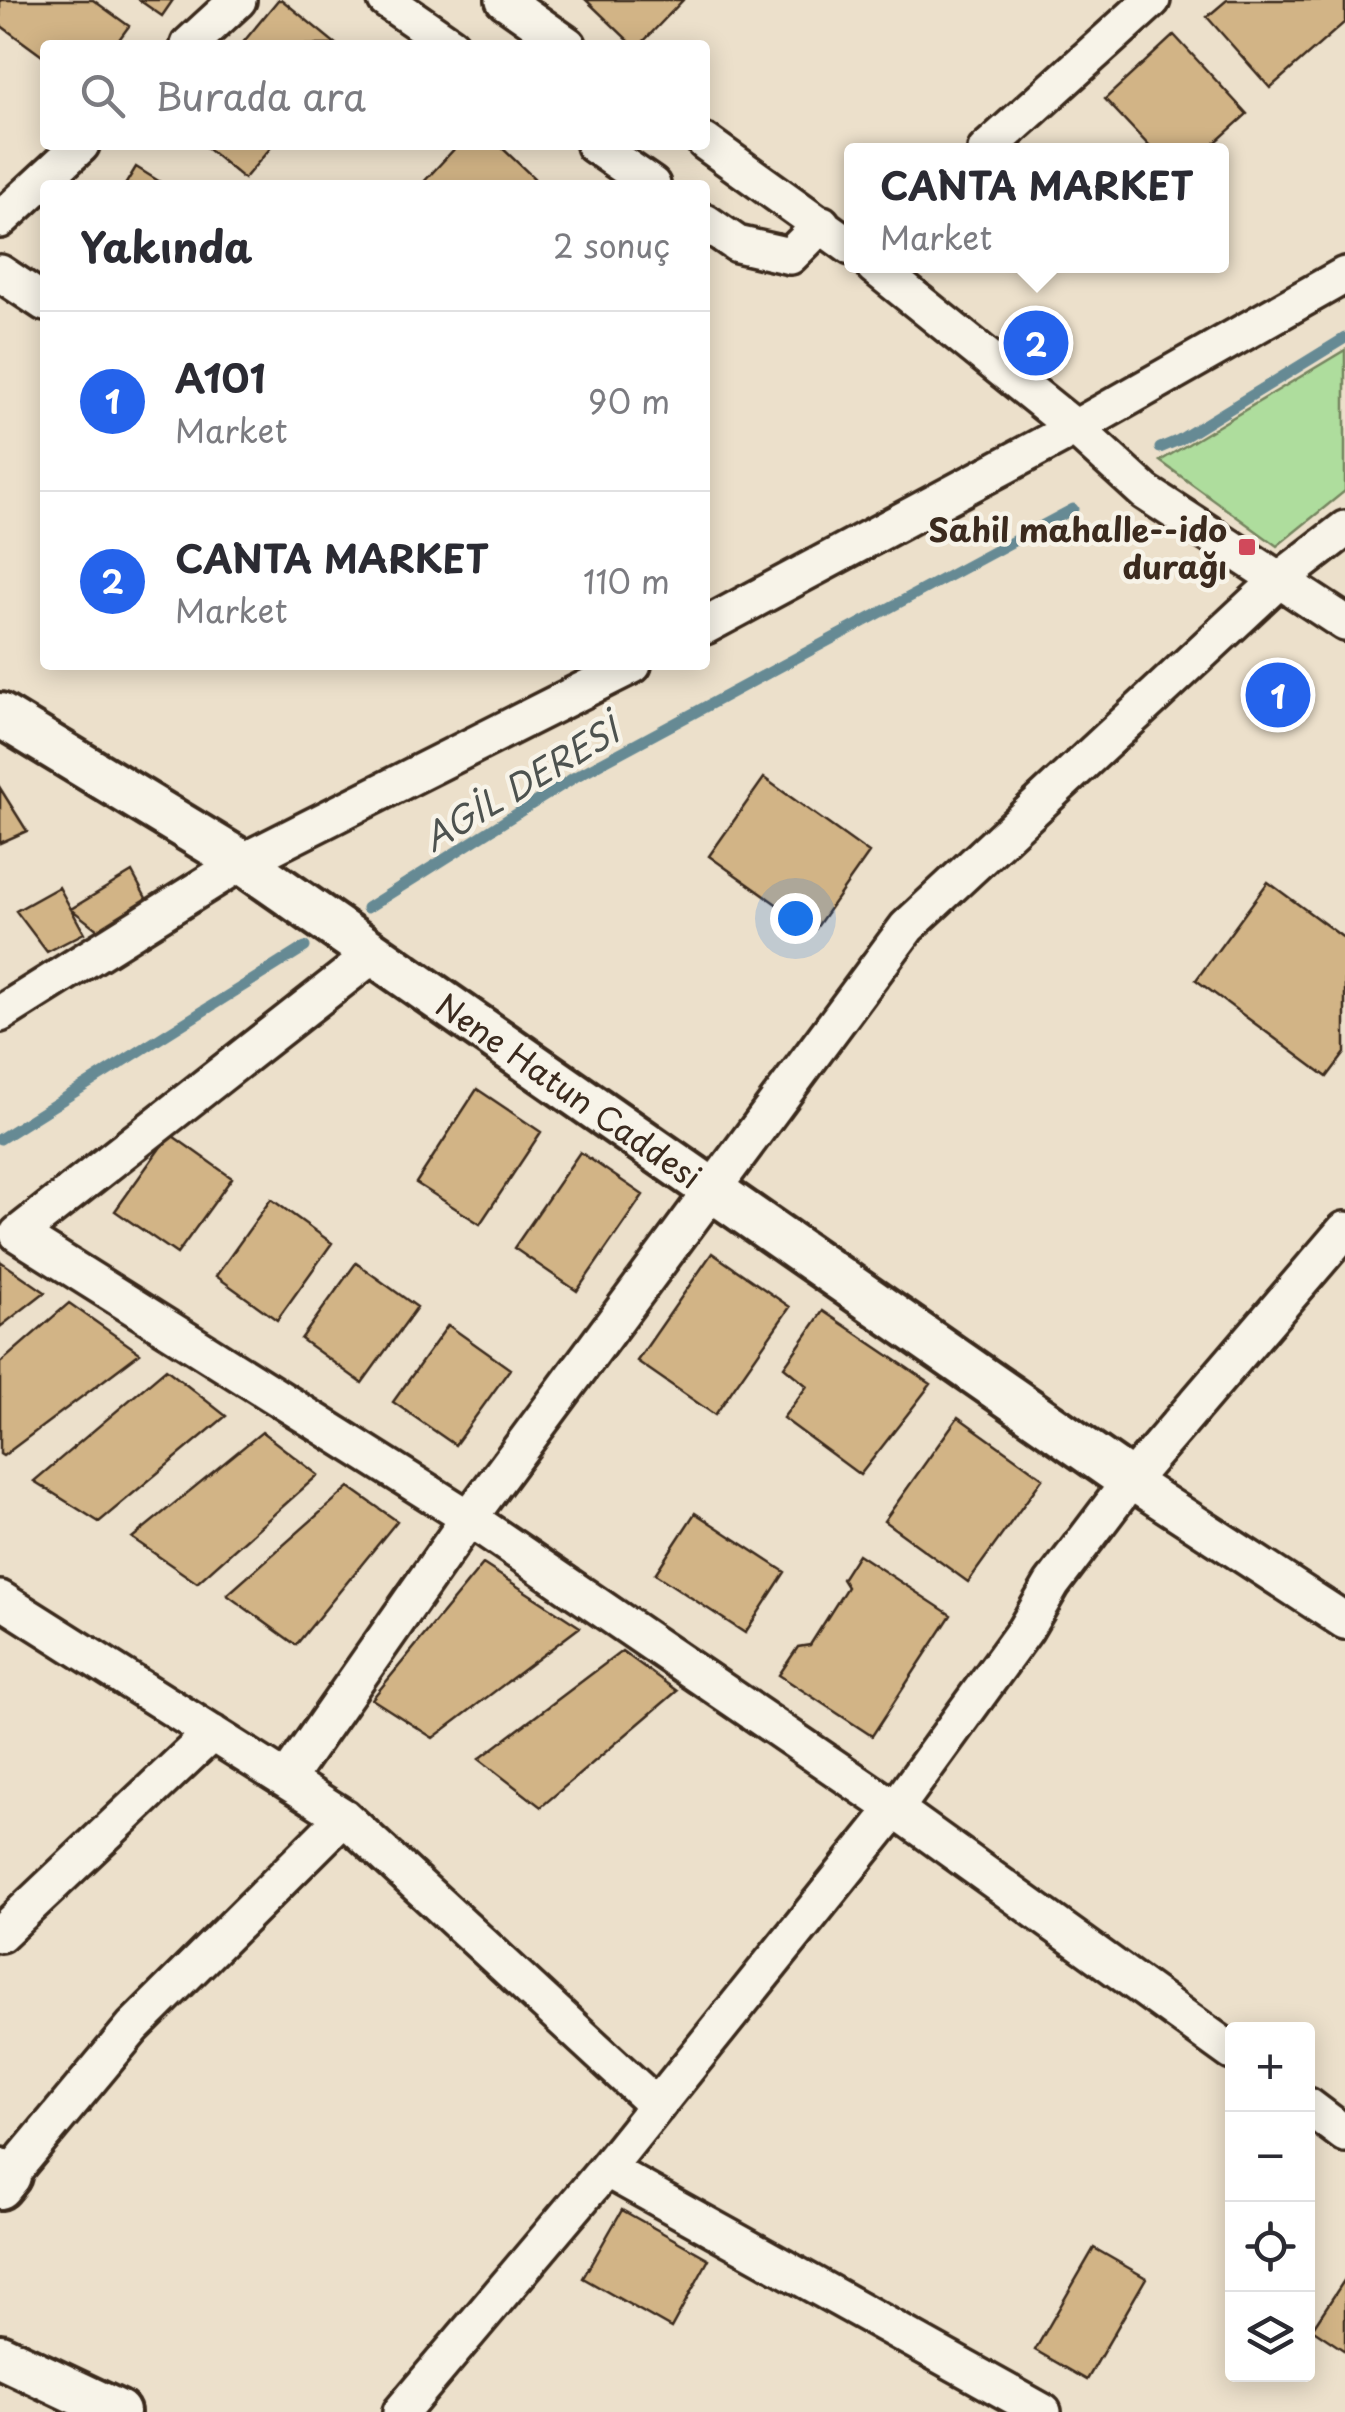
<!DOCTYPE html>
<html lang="tr">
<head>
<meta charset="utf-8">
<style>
  :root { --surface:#fff; --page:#f7f7f7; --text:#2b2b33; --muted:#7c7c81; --line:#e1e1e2; --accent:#2563eb }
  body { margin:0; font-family:"Playpen Sans",sans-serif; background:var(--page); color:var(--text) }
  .controls { position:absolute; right:30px; bottom:30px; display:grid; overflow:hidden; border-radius:10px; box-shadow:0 5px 25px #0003 }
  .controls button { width:90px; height:90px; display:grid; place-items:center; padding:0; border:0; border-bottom:2px solid var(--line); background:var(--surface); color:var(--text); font:50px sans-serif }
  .you { position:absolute; left:795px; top:918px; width:35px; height:35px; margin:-25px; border:8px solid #fff; border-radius:50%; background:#1a73e8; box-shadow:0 0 0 15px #1a73e833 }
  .badge { display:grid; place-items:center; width:65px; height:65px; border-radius:50%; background:var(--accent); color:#fff; font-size:32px; font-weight:700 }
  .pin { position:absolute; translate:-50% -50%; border:5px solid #fff; box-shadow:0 2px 10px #0006 }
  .popup { position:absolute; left:844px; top:143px; width:385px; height:130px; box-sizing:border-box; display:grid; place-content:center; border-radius:10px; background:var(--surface); filter:drop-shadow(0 2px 8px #0005); font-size:32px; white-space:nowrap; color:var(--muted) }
  .popup b { font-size:38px; color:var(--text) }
  .popup::after { content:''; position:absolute; left:50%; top:100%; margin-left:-20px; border:20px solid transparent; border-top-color:var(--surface) }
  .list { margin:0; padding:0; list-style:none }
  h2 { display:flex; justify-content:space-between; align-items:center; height:130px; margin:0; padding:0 40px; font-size:42px }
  h2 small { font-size:32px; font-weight:400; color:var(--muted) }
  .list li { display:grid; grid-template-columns:65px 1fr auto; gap:30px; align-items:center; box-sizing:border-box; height:180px; padding:0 40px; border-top:2px solid var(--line) }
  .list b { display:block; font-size:38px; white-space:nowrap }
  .list p { margin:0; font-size:32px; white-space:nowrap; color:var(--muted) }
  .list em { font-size:32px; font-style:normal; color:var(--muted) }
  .icon { flex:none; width:55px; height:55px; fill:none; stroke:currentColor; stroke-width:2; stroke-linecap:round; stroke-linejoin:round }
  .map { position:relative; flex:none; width:1345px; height:2412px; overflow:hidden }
  .search { position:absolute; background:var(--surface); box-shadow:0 5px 25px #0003; left:40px; top:40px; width:670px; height:110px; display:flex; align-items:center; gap:25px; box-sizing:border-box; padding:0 35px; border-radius:10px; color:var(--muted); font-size:38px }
  .panel { position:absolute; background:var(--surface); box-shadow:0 5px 25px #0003; left:40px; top:180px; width:670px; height:490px; border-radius:10px }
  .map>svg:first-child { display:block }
  .green { fill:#aedd9d; stroke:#74845e; stroke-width:2.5 }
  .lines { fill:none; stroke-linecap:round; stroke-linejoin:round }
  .stream { stroke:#668a94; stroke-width:11 }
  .building { fill:#d2b486; stroke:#3b2a1e; stroke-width:2.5 }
  .minor-casing { stroke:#3b2a1e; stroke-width:42 }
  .tertiary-casing { stroke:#3b2a1e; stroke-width:50 }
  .minor { stroke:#f7f3e8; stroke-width:35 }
  .tertiary { stroke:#f7f3e8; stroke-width:42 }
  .poi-dot { fill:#d1495b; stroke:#f7f3e8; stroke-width:4 }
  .labels { text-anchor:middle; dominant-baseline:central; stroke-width:9; stroke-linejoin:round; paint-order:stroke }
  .poi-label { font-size:32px; font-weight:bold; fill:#3b2a1e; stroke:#f7f3e8; text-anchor:end }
  .street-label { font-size:32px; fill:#3b2a1e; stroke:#f7f3e8 }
  .water-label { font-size:35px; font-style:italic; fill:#4d524f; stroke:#f7f3e8 }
</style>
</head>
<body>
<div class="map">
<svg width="1345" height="2412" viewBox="0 0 1345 2412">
  <rect width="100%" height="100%" fill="#ece0cb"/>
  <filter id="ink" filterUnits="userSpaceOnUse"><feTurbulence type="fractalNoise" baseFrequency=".01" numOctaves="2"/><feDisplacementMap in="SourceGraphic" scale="20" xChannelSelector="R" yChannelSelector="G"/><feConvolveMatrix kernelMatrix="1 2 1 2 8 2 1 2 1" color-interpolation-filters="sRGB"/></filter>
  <g filter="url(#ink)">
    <path class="green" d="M1345 350V491L1277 546 1160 461Z"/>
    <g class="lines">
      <path class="stream" d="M1160 448 1179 440 1345 338
        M367 908 575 777 1073 509
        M0 1139 305 947"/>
    </g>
    <path class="building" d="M0 0H93L129 26 115 45H45V58L0 25Z
      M139 0H173L162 16Z
      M278 0H282L337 45H241Z
      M586 0H683L640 45H633Z
      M1227 0H1345V22L1270 88 1207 17Z
      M1174 35 1247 114 1207 150H1153L1105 99Z
      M203 145H273L244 179Z
      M458 145H499L534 178 528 185H421Z
      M136 167 165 185H125Z
      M764 778 869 853 814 931 709 856Z
      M0 788 27 831 0 843Z
      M132 872 147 900 103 934 71 909Z
      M1268 882 1345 939V1053L1327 1077 1196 980Z
      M59 887 84 933 47 952 16 911Z
      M477 1089 541 1132 480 1224 416 1183Z
      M170 1134 232 1178 177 1254 115 1211Z
      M580 1152 643 1195 577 1291 514 1248Z
      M271 1199 332 1243 277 1320 216 1276Z
      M712 1253 790 1307 715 1415 637 1361Z
      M0 1261 45 1292 0 1327Z
      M356 1263 417 1307 362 1383 301 1339Z
      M69 1303 140 1353 3 1456 0 1454V1363Z
      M823 1311 931 1384 860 1475 783 1418 807 1386 784 1367Z
      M448 1325 510 1369 455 1445 393 1402Z
      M166 1369 226 1416 99 1522 34 1481Z
      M958 1417 1043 1478 968 1582 884 1521Z
      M262 1432 318 1475 197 1583 132 1538Z
      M349 1487 397 1521 296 1645 227 1595Z
      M695 1513 785 1572 745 1633 655 1574Z
      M858 1554 951 1615 872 1736 779 1675 798 1647 810 1645 847 1587 842 1579Z
      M483 1564 580 1627 433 1738 372 1699Z
      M622 1651 677 1691 541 1807 479 1759Z
      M622 2210 709 2259 671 2328 583 2278Z
      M1094 2248 1146 2278 1087 2380 1035 2350Z
      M1345 2279V2351L1312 2329Z"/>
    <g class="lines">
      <defs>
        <path id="minor" d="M386 0 451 45
          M504 0 568 45
          M189 45 238 0
          M705 142 851 247
          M594 145 652 185
          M986 150 1152 0
          M0 220 81 145
          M705 222 737 244 790 256 822 224
          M874 266 1075 428 1145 492 1345 623
          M0 273 45 303
          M705 626 1075 428 1345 275
          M374 954 18 1234 469 1518 895 1809 1232 2052
          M0 1014 242 862 633 665
          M1130 1481 1345 1621
          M0 1599 344 1817 657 2106
          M286 1780 469 1518 907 927 1279 580 1345 529
          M0 1934 212 1733
          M1308 2106 1345 2134
          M606 2169 1043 2412
          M9 2176 133 2027 344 1817
          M401 2412 606 2169 895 1809 1025 1630 1052 1584 1130 1481 1345 1230"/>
        <g id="tertiary">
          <path id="s1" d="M0 715 242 862 1130 1481"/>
          <path d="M0 2170 9 2176 0 2187"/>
          <path d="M0 2356 118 2412"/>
        </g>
      </defs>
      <use href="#minor" class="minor-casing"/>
      <use href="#tertiary" class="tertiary-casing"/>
      <use href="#minor" class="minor"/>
      <use href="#tertiary" class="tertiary"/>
    </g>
  </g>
  <rect class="poi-dot" x="1237" y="537" width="20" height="20" rx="5"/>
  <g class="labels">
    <g class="poi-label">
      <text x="1227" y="529">Sahil mahalle--ido<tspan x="1227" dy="37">durağı</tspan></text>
    </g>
    <g class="street-label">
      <text stroke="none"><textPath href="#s1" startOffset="682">Nene Hatun Caddesi</textPath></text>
    </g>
    <g class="water-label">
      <text transform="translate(520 783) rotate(-31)">AGİL DERESİ</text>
    </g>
  </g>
</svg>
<div class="controls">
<button>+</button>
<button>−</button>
<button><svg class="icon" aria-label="locate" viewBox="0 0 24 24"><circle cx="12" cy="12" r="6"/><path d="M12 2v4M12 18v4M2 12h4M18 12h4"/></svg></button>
<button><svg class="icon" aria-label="layers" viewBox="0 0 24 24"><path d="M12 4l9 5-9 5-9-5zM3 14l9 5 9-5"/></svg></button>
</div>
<div class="you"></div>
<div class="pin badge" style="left:1278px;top:695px">1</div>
<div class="pin badge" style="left:1036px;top:343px">2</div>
<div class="popup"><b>CANTA MARKET</b>Market</div>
<div class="search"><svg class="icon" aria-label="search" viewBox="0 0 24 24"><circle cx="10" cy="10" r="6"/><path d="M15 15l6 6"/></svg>Burada ara</div>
<section class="panel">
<h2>Yakında<small>2 sonuç</small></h2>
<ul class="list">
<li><span class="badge">1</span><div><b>A101</b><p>Market</p></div><em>90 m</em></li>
<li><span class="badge">2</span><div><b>CANTA MARKET</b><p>Market</p></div><em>110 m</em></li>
</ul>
</section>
</div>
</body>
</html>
